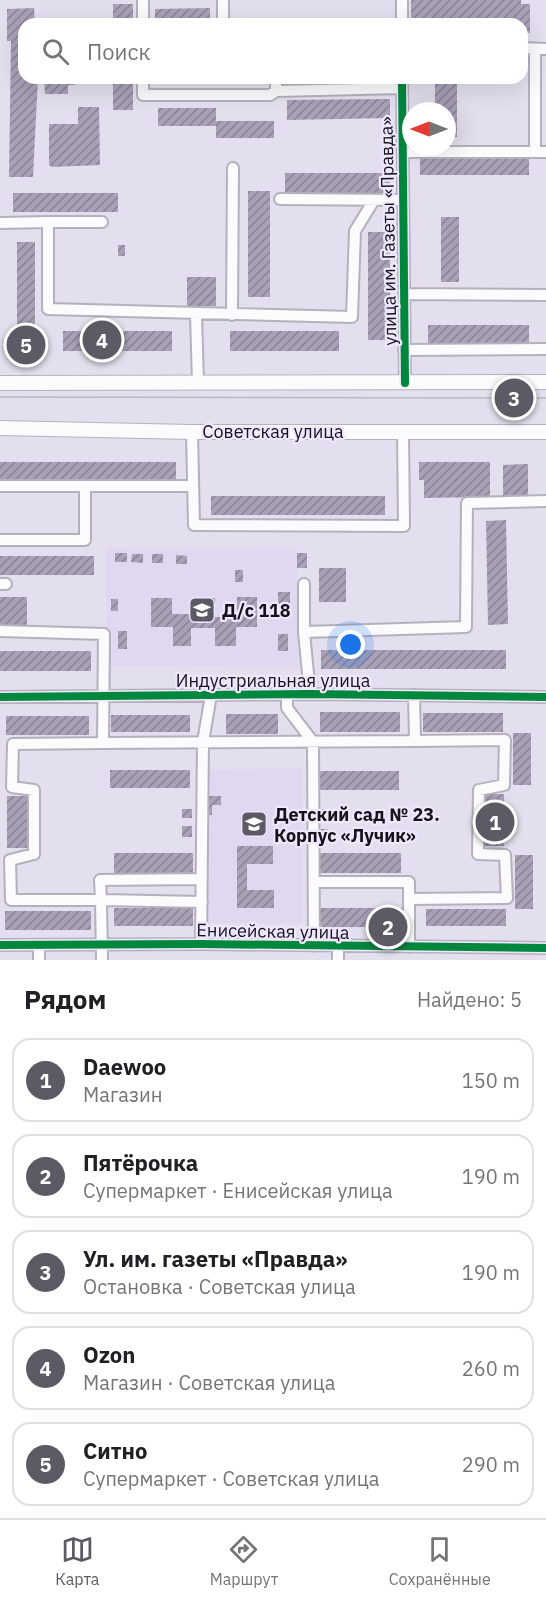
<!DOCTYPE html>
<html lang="ru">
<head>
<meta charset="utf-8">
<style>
  :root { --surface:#fff; --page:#f6f6f6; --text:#202124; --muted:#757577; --line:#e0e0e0; --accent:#5e5a65 }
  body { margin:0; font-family:"IBM Plex Sans",sans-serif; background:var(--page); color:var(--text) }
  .compass { position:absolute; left:402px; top:102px; width:54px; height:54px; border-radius:50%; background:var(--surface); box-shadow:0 6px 24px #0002; rotate:270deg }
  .you { position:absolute; left:351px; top:645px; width:21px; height:21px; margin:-15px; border:4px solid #fff; border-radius:50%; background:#1a73e8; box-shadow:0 0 0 9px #1a73e833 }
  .badge { display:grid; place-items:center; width:39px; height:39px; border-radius:50%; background:var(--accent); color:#fff; font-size:20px; font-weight:700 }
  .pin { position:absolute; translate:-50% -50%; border:3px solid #fff; box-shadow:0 2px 6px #0006 }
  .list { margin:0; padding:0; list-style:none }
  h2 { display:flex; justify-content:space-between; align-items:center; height:78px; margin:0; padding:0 24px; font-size:26px }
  h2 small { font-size:20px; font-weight:400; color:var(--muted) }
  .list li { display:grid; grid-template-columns:39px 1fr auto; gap:18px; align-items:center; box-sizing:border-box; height:84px; margin:0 12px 12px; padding:0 12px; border:2px solid var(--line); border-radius:18px }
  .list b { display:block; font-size:22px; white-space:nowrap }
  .list p { margin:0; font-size:20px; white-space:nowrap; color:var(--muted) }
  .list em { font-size:20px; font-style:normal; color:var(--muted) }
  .icon { flex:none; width:33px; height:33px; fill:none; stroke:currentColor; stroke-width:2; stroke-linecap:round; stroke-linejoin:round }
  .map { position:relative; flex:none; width:546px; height:960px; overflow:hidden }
  .search { position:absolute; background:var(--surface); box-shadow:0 6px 24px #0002; left:18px; right:18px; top:18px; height:66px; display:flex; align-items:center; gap:15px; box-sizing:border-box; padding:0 21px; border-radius:18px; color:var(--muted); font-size:22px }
  .sheet { height:558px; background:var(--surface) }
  nav { display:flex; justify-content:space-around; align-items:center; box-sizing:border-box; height:84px; border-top:2px solid var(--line); background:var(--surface); font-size:16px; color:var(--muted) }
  nav a { display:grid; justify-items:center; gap:3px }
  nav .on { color:var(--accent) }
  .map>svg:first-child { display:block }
  .built { fill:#e0d7f0 }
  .building { fill:url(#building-hatch) }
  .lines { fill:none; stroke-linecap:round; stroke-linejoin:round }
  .minor-casing { stroke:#b5b1bc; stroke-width:14 }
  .major-casing { stroke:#b5b1bc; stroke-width:16 }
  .minor { stroke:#fbfafc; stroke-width:10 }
  .major { stroke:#fbfafc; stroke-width:14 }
  .tram { stroke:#bab9bc; stroke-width:1.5 }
  .cycleway-casing { stroke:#efe7fd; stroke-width:11 }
  .cycleway { stroke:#00873e; stroke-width:8 }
  .labels { text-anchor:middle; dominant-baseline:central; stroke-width:4.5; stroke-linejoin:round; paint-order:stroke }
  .street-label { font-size:18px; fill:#16121b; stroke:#efe7fd }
  .poi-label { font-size:18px; font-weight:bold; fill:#16121b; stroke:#efe7fd; text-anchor:start }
</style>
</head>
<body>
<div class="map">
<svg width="546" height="960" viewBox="0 0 546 960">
  <defs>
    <pattern id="building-hatch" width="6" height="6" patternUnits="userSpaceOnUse" patternTransform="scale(1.5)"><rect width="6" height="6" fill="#aaa1b7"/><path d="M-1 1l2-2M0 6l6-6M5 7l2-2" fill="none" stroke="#898294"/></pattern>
  </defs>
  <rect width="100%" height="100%" fill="#e4dfee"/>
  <path class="built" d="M297 547 298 667 107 666 106 548Z
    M302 768 303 923H205V770Z"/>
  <path class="building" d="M411 0H521V4H530V33H522V24H411Z
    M113 4H133V24H113Z
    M34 8 35 24H24V78H38L33 177H9L11 41H7V9Z
    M210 8V24H155V9Z
    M389 20 390 24H241V21Z
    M44 78H75V85H68V94H45Z
    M113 78H133V110H113Z
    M435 78H457V137H447V111H435Z
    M390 99V118L287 120V100Z
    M78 107H99L100 165 52 167 49 165V124H78Z
    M158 108H216V121H274V138H216V126H158Z
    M420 158H529V175H420Z
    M285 173H390V193H285Z
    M248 191H270V297H248Z
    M13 193H118V212H13Z
    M441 217H459V282H441Z
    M368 232H390V340H368Z
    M17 242H35V352H17Z
    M118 245H125V256H118Z
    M187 277H216V306H187Z
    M428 325H529V344H428Z
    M63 331H172V351H63Z
    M230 331H339V351H230Z
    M0 462H176V479H0Z
    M419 462H490V497L424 498V480H419Z
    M528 464V497H503V465Z
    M211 496H385V515H211Z
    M506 520 508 624 488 625 486 521Z
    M115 553H127V562H115Z
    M297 553H307V568H297Z
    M132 554H143V563L131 562Z
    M152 554H163V563H152Z
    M176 555 187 556V564H176Z
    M0 556H94V575H0Z
    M319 568H346V602H319Z
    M235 570H243V582H235Z
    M278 592H290V606H278Z
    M0 597H27V625H0Z
    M237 597H257V627H236V646H215V628H191V646H173V627H151V598H172V614H195V598H215V617H237Z
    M111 599H118V611H111Z
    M118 631H127V649H118Z
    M278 634H288V651H278Z
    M321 650H506V669H321Z
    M0 651H91V671H0Z
    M320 712H400V732H320Z
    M423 713H503V732H423Z
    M226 714H278V734H226Z
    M111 715H190V732H111Z
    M6 716H89V735H6Z
    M513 733H531V785H513Z
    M110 770H190V788H110Z
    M320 771H399V790H320Z
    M485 794H504V846H485Z
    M7 796H28V848H7Z
    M206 796H221V805H212V815H206Z
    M182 809H192V818H182Z
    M317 809H328V822H317Z
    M182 826H192V837H182Z
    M317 829H328V836H317Z
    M237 846H273V864H247V890H274V908H237Z
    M114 853H193V873H114Z
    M318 853H401V873H318Z
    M515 855H533V909H515Z
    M114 908H193V926H114Z
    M320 908H403V927H320Z
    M426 909H506V926H426Z
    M5 911H91V930H5Z"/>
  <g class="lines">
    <defs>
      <path id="minor" d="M143 0V24
        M223 0V24
        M402 24V0
        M522 48 546 49
        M535 49V152
        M143 78V95H270L276 91 402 88
        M276 78V91
        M402 78 405 383
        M402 152H546
        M280 199 402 200
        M48 222H102
        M0 223 48 222V309L352 317 355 231 374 200
        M404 294 546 295
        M196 315 198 382
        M232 315 233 168
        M404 350 546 349
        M192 432 194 525 404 526 403 431
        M0 486H193
        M0 540H85V486
        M0 584H6
        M304 584V632L310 694
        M0 631 104 634 103 743 13 744 12 787 34 790V854L10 860 11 900H101L102 960
        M304 632 466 627 467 503 546 501
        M287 694V708L313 742 314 946
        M0 697 310 694 546 697
        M103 743 415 741 414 695
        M314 882H409V947
        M410 899 507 898 505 855 478 854 479 790 504 785 505 740 415 741
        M202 902 101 900 100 880 202 879
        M201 944 203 742 211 695
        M0 945 201 944 546 948
        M39 960V945
        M338 960V947"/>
      <path id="major" d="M0 383 546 382
        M0 428 192 432H546"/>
    </defs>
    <use href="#minor" class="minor-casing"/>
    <use href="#major" class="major-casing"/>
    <use href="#minor" class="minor"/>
    <use href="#major" class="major"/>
    <path class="tram" d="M0 397 546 398"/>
    <defs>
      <path id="cycleway" d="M402 78 405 383
        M0 697 310 694 546 697
        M0 945 201 944 546 948"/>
    </defs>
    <use href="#cycleway" class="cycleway-casing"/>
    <use href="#cycleway" class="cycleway"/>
  </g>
  <defs>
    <symbol id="school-square" viewBox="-11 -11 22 22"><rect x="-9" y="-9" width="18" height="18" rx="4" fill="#5e5a65" stroke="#efe7fd"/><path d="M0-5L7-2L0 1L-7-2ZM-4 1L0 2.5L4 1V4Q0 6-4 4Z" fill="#fff"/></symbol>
  </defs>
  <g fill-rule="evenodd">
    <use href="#school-square" x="187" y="595" width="30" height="30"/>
    <use href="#school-square" x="239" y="809" width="30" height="30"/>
  </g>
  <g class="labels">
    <g class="street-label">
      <text transform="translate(388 231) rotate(-91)">улица им. Газеты «Правда»</text>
      <text x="273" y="431">Советская улица</text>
      <text x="273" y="680">Индустриальная улица</text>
      <text transform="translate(273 931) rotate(1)">Енисейская улица</text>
    </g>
    <g class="poi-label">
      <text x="222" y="610">Д/с 118</text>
      <text x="274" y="814">Детский сад № 23.<tspan x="274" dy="21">Корпус «Лучик»</tspan></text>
    </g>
  </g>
</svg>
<svg class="compass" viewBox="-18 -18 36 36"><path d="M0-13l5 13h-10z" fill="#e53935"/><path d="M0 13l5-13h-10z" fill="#757577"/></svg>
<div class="you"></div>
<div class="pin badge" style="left:495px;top:822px">1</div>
<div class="pin badge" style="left:388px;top:927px">2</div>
<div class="pin badge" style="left:514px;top:398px">3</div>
<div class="pin badge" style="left:102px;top:340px">4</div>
<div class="pin badge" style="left:26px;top:345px">5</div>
<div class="search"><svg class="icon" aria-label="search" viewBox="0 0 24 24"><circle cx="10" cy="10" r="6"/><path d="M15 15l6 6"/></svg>Поиск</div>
</div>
<section class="sheet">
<h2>Рядом<small>Найдено: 5</small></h2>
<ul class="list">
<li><span class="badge">1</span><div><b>Daewoo</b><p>Магазин</p></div><em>150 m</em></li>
<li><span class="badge">2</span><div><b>Пятёрочка</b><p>Супермаркет · Енисейская улица</p></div><em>190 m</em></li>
<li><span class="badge">3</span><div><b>Ул. им. газеты «Правда»</b><p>Остановка · Советская улица</p></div><em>190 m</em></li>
<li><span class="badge">4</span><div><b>Ozon</b><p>Магазин · Советская улица</p></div><em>260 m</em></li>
<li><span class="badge">5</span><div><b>Ситно</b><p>Супермаркет · Советская улица</p></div><em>290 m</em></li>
</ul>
</section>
<nav>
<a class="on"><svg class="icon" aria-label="map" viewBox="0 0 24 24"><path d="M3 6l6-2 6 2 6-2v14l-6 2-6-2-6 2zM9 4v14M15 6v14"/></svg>Карта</a>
<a><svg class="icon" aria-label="directions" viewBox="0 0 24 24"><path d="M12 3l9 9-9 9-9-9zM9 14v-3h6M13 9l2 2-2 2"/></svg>Маршрут</a>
<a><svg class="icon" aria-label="saved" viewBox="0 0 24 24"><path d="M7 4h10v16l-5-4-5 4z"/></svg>Сохранённые</a>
</nav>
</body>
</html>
